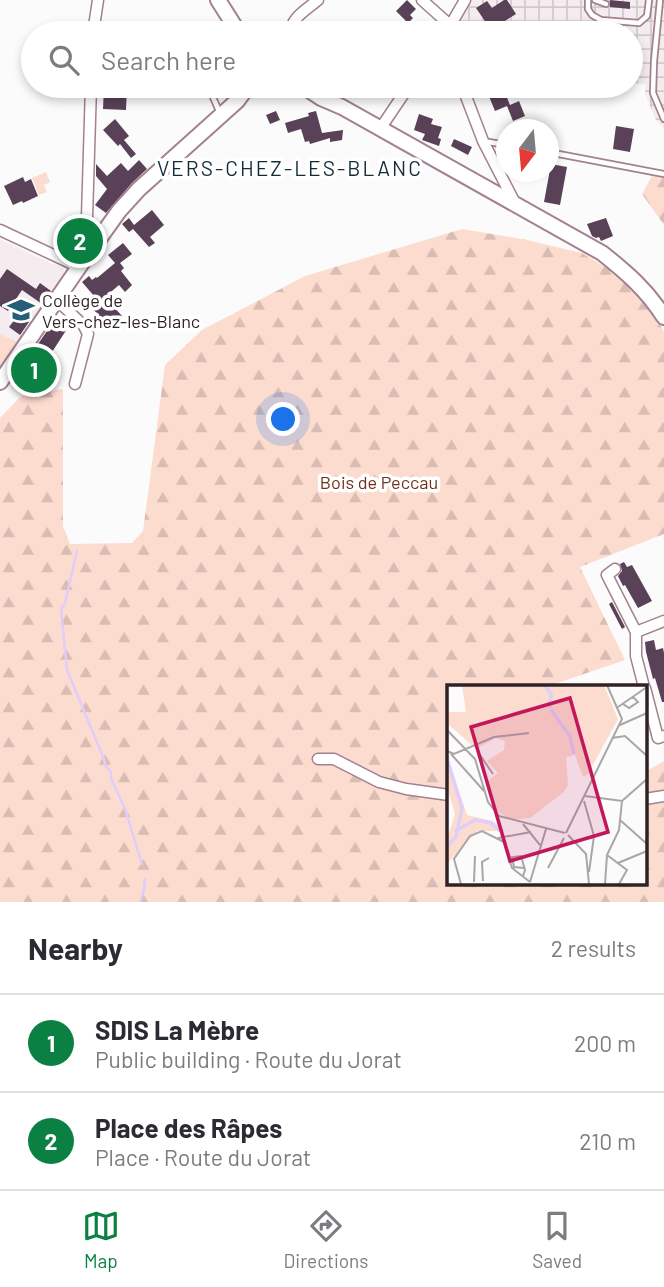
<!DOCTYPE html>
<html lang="en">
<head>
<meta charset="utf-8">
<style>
  :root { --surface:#fff; --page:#f7f7f7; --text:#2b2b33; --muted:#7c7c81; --line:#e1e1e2; --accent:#0b8043 }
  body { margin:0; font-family:Barlow,sans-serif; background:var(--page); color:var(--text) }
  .compass { position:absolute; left:496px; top:119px; width:63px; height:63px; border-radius:50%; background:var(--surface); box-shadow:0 4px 10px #0003; rotate:196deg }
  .you { position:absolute; left:284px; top:420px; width:24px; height:24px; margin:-18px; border:5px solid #fff; border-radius:50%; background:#1a73e8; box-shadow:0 0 0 10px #1a73e833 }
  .badge { display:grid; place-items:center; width:46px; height:46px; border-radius:50%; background:var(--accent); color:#fff; font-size:23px; font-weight:700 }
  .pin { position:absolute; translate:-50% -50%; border:4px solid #fff; box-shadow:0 2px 7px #0006 }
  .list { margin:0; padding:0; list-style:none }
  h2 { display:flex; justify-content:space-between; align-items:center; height:91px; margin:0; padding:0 28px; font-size:30px }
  h2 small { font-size:23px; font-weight:400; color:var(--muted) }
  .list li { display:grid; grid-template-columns:46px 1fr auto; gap:21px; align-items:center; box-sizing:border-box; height:98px; padding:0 28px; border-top:2px solid var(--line) }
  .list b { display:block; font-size:26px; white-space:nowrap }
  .list p { margin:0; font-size:23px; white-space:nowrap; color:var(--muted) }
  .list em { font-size:23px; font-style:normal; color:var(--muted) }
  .icon { flex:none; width:38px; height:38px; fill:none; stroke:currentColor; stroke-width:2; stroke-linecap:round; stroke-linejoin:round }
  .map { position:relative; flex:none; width:664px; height:902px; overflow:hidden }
  .search { position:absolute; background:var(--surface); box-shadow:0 4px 10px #0003; left:21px; right:21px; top:21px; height:77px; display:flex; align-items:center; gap:18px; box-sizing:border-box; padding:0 24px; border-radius:38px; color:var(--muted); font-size:26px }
  .sheet { height:287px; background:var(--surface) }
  nav { display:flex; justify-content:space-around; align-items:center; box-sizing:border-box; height:98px; border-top:2px solid var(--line); background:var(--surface); font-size:19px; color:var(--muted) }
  nav a { display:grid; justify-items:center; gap:4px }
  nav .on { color:var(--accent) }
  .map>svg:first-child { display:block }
  .built { fill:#f5ecef }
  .industrial { fill:url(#industrial-grid) }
  .green { fill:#fddcd0 }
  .forest { fill:url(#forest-firs) }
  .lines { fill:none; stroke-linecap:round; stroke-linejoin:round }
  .stream { stroke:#dfcdfa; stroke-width:2.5 }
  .building { fill:#594258 }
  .lane-casing { stroke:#a3818f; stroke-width:8 }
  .street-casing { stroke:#a3818f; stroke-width:13 }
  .secondary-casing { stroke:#a3818f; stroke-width:18 }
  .lane { stroke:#fff; stroke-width:4.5 }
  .street { stroke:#fff; stroke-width:10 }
  .secondary { stroke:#fff; stroke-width:14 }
  .labels { text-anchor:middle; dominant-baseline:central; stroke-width:7; stroke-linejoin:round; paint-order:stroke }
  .poi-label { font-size:18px; fill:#302328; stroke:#fff; text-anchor:start }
  .park-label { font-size:18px; fill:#6d3019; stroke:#fff }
  .quarter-label { font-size:21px; letter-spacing:2px; fill:#122d3a; stroke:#fff }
  .inset-river { fill:none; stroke:#dfcdfa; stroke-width:3.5 }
  .inset-road { fill:none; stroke:#aaa5a7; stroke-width:2 }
  .view { fill:#c2185b; fill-opacity:0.15; stroke:#c2185b; stroke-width:3.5 }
  .inset-edge { fill:none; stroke:#302328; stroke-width:3.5 }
</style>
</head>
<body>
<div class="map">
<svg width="664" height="902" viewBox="0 0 664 902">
  <defs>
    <pattern id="industrial-grid" width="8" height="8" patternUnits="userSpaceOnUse" patternTransform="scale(1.75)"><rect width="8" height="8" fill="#f5ecef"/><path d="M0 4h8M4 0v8" fill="none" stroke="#d2cacd"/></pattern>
    <pattern id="forest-firs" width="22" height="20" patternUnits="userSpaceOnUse" patternTransform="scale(1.75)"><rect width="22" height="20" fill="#fddcd0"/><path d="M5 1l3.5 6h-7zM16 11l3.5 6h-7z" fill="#d9bcb3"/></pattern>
  </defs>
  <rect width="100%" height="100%" fill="#fbfbfb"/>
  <path class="built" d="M0 239 63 269 65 275 0 372Z"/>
  <path class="industrial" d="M469 0H664V129L656 120 645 94V85L631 82V33H455L457 21Z"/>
  <path class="green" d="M46 172 50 182 44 185 47 192 39 195 32 178Z
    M0 334 17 342 0 367Z"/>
  <path class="forest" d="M652 176 664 178V225L642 194Z
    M462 229 527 240 582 253 625 279 654 312 664 332V534L580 567 625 660 546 687H449V883H645V772L664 761V902H0V418L21 396 63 389V526L70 544 132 543 143 531 165 365 202 330 305 276Z"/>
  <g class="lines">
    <path class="stream" d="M77 551 65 603 61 609 67 670 104 759 105 765 111 772V778L125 809 142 864
      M140 902 144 890 145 879"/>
  </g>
  <path class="building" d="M407 0 416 9 410 15 413 18 408 23 396 11Z
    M504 0H507L516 14 491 30 476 8 487 1 492 8Z
    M610 0 630 2V9L610 7Z
    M104 86H127L126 110 103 109Z
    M503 88 510 105 519 101 525 116 513 121 507 106 495 111 488 94Z
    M276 111 280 120 270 124 266 115Z
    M316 111 322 133 343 130 342 140 330 142V138L310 144 309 141 305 142 301 129 288 133 285 123 309 116 308 113Z
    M419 114 433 119 431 124 442 127 438 138 441 139 439 146 422 140 425 134 414 130Z
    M115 119 129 136 124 140 136 154 131 158 120 144 118 146 103 130Z
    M616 126 634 129 630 152 613 149Z
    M454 139 472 147 468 155 451 146Z
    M139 160 147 169 132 183 106 213 95 205 107 189 96 176V164L107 176 121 163 128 171Z
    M551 164 567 167 560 205 544 202Z
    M23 177 25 182 31 179 38 196 23 203 22 201 13 205 4 186Z
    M152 210 164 225 150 237 155 243 149 247 133 229 129 232 122 224 129 218 134 225Z
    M606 218 613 236 601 241 599 237 596 238 592 236 587 224Z
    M123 243 132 254 120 263 124 268 121 271 132 285 125 292 119 285 105 297 122 316 109 327 86 301 94 296 82 282 89 276 92 280 96 277 97 278 115 263 108 255Z
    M7 269 36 289 40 283 51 291 42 304 22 290 8 311 0 306V279Z
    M19 314 29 322 20 335 9 327Z
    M54 321 67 329 52 352 55 353 48 365 45 363 31 383 29 382 24 389 17 385 36 357 31 354Z
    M624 562 627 567 632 565 652 601 638 608 625 585 623 586 618 576 622 571 620 564Z
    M612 602 625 627 622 629 609 604Z
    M654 640 656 650 663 648 664 653V702H662L655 678 653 679 646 652 645 642Z"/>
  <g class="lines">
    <defs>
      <path id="lane" d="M588 0V9L592 15 601 20 639 23 647 16 649 0
        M595 0 606 4
        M660 0 654 61 653 93 664 119
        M208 86 219 111
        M483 141 506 145
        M548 152 664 174"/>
      <path id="street" d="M422 0 451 26
        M93 33 98 0
        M290 33C292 17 306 10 318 0
        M446 33 465 0
        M91 86 87 217 89 226 100 237
        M462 86 483 141 515 203
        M380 129 409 86
        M0 230 79 267
        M57 300 84 326 88 334 75 384
        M615 569 607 575 636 632V656L644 687
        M636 632 664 621
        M645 688 658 738 664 736
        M318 759H334L379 782 406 789 449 795
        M645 799 664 796"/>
      <path id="secondary" d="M218 0 239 33
        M303 86 321 98 342 107 602 253C626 272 647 290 664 317
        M0 382 79 267 119 211 139 189 237 101 243 93 246 86"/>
    </defs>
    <use href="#lane" class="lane-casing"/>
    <use href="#street" class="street-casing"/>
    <use href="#secondary" class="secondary-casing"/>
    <use href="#lane" class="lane"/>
    <use href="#street" class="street"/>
    <use href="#secondary" class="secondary"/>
  </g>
  <defs>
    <symbol id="school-bare" viewBox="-9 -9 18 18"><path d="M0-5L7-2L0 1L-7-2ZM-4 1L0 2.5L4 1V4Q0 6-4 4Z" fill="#255e78" stroke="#fff" stroke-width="2.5" paint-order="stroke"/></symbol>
  </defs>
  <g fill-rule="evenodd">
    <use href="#school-bare" x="2" y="291" width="38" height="38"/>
  </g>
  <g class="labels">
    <g class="poi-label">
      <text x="42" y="300">Collège de<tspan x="42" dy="21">Vers-chez-les-Blanc</tspan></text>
    </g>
    <g class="park-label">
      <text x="379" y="482">Bois de Peccau</text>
    </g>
    <g class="quarter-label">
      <text x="290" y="167">VERS-CHEZ-LES-BLANC</text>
    </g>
  </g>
  <g transform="translate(447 685)">
    <rect width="200" height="200" fill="#fbfbfb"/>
    <path d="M15 0H157L171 34 141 89 136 92 128 70 119 72 121 100 117 107 83 133 64 135 47 124 38 98 51 88 40 76 57 65 58 56 49 53 29 64 1 39 2 27H19ZM0 70 20 130 46 136 58 146H30L0 179V154L8 129 0 102Z" fill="#fddcd0"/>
    <path class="inset-river" d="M98 0 104 9 103 23M104 25 123 51 127 69M0 74 15 123 9 152 0 161M8 146 28 135 44 138 53 146"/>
    <path class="inset-road" d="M176 19 182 23 191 17 186 12M171 22 200 2M173 40 200 28M0 45 28 74 41 117 52 131 118 148M165 53 178 51 200 71M0 66 7 69 47 52 82 48M31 67 46 89M4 69 37 106M138 111 175 116 200 94M137 116 147 151 142 187M173 135 200 159M76 139 93 160M119 148 175 34 160 0M121 150 139 169 142 199M51 153 84 147M160 170 180 185 172 199M171 178 200 166M101 183 117 153M76 191 78 185 74 171 65 172 67 182 77 183M36 196 35 177 42 173M27 197 28 171M83 197 99 144M14 199 7 174 23 151 35 146 57 157 65 183 83 197M158 199 160 170 172 145 175 116"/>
    <path class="view" d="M123 13 161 147 63 176 24 42Z"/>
    <rect width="200" height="200" class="inset-edge"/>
  </g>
</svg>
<svg class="compass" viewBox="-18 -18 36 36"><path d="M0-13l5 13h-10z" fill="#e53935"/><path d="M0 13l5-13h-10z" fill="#7c7c81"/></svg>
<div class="you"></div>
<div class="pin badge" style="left:34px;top:370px">1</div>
<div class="pin badge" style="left:80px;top:241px">2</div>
<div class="search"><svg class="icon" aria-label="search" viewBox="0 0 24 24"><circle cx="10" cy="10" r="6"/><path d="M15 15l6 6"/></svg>Search here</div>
</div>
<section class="sheet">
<h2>Nearby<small>2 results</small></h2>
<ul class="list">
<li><span class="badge">1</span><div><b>SDIS La Mèbre</b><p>Public building · Route du Jorat</p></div><em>200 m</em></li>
<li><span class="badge">2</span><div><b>Place des Râpes</b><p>Place · Route du Jorat</p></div><em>210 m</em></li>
</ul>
</section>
<nav>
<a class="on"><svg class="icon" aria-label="map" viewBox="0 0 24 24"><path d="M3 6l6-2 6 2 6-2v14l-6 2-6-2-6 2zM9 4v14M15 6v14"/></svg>Map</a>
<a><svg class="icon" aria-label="directions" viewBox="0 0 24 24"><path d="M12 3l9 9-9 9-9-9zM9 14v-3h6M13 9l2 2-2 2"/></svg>Directions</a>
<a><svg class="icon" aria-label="saved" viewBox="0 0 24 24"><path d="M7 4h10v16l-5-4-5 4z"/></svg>Saved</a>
</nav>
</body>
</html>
